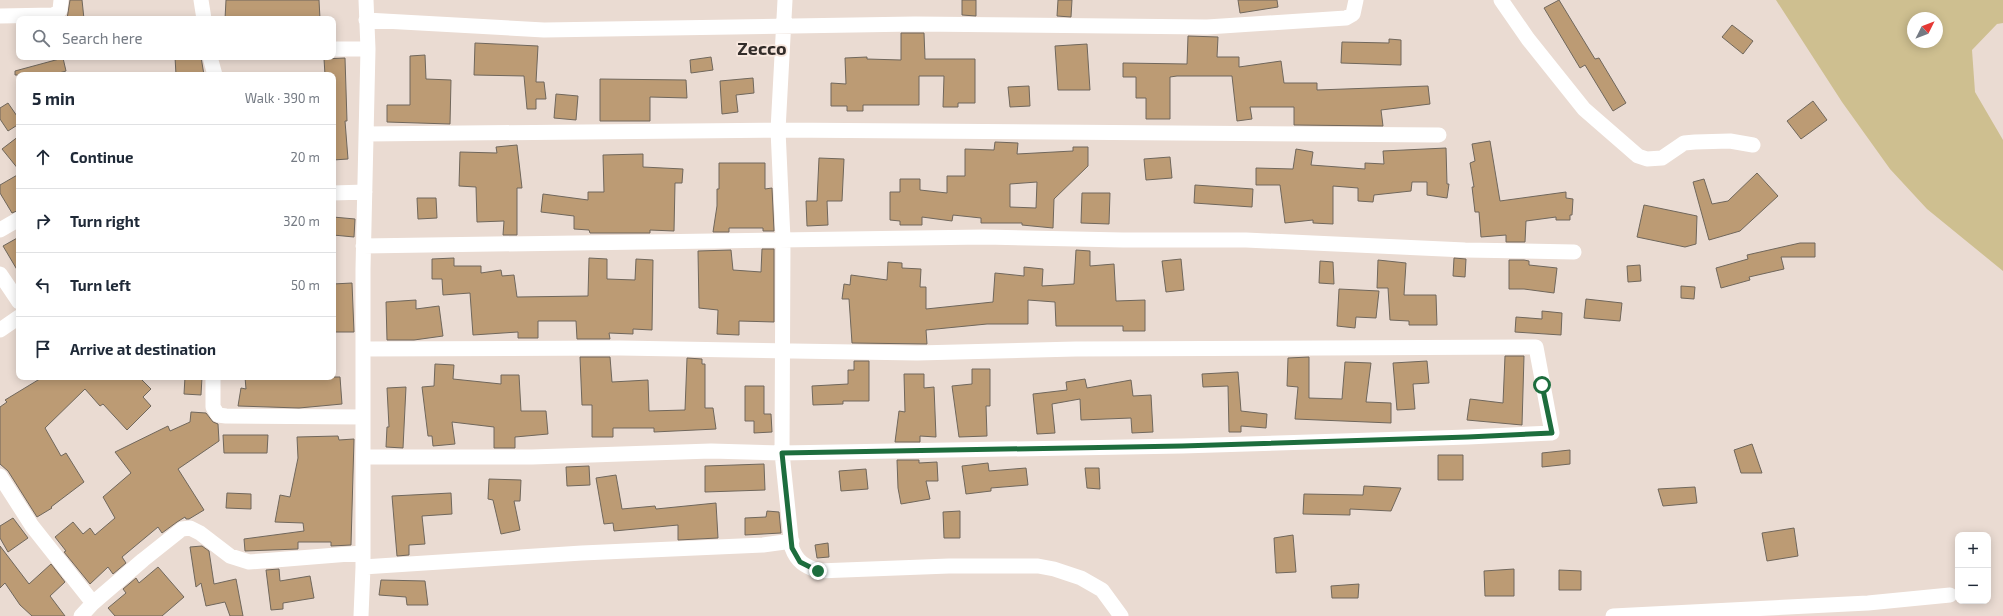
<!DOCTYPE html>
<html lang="en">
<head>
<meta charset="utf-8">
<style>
  :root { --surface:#fff; --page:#f2f2f3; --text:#1f2937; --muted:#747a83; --line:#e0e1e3 }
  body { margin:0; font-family:"Exo 2",sans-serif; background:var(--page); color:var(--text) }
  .controls { position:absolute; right:12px; bottom:12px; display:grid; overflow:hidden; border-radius:8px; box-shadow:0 2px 10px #0003 }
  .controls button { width:36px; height:36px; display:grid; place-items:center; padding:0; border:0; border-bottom:1px solid var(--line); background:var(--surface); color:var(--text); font:20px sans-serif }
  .compass { position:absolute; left:1907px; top:12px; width:36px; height:36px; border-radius:50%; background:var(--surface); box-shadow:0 2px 10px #0003; rotate:48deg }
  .stop { position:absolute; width:12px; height:12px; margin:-9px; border:3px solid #1d6d3d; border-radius:50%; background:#fff }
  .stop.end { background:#1d6d3d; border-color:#fff; box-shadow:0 1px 4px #0008 }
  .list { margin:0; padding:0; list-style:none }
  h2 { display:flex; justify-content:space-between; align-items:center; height:52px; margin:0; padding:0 16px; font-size:17px }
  h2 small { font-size:13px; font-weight:400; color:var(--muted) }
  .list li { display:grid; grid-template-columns:26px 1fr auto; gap:12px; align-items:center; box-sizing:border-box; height:64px; padding:0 16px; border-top:1px solid var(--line) }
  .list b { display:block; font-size:15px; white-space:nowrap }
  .list em { font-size:13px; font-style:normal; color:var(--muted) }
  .icon { flex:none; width:22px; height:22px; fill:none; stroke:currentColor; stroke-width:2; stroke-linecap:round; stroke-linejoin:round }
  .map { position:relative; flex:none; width:2003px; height:616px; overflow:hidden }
  .search { position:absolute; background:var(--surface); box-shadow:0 2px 10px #0003; left:16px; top:16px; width:320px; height:44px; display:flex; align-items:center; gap:10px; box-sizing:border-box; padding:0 14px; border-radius:8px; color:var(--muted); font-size:15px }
  .panel { position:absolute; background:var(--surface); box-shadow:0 2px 10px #0003; left:16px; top:72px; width:320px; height:308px; border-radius:8px }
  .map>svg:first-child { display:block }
  .green { fill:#cebf90; fill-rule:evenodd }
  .building { fill:#bc9b74; stroke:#70675c; fill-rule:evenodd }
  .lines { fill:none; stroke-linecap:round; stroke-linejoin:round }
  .street { stroke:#fff; stroke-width:15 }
  .route { stroke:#1d6d3d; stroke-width:5 }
  .labels { text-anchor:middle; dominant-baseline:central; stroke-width:3.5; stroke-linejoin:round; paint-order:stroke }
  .district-label { font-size:18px; font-weight:bold; fill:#322c29; stroke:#f8e8df }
</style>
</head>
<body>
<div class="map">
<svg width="2003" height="616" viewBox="0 0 2003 616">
  <rect width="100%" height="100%" fill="#eadbd2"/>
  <path class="green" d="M1776 0H2003V23L1997 24 1972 50 1975 92 2003 140V271L1927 209 1890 169 1842 102ZM1913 18H1937V42H1913Z"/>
  <path class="building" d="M70 0H82L84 19H67Z
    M226 0H319L320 19H225Z
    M962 0H976V16L962 15Z
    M1058 0H1072L1071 17 1057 16Z
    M1238 0H1277L1278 7 1240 13Z
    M1559 0 1595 59 1599 58 1626 103 1613 111 1585 65 1580 68 1544 8Z
    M1732 25 1753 41 1743 54 1722 37Z
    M901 33H924L925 59H975V103H958V107H943L944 76H919V105H863V111H847V106H831V83L846 84 845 58 867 57V59L901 60Z
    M1188 36 1218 37 1217 57H1239V67L1281 61 1284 83H1317V90L1428 86 1430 104 1381 110 1383 126 1294 125V107H1250L1252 119 1237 121 1232 76H1177L1170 77V119H1146V98H1136V77H1123V63L1187 64Z
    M1389 39 1401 40V65L1341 63 1342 42 1389 43Z
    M475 43 538 46 536 82H544L546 99H536V109H527L524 76 474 75Z
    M1087 44 1090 90H1058L1055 46Z
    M425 55 426 79 451 80 450 124 387 122V105H410V56Z
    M175 57H201L204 75H176Z
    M711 57 713 70 691 73 690 60Z
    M63 58 66 71 52 75H15V71Z
    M345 58 347 121H345L348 159 333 160V75H325L324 59Z
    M753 78 754 93 736 95 738 112 722 114 720 81Z
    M600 79 686 80 687 98 650 97V121H600Z
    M1029 86 1030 106 1010 107 1008 87Z
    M556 94 578 96 576 120 554 118Z
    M1813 101 1827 120 1801 139 1787 121Z
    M8 103 19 119V124L8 131 0 119V108Z
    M19 136V170L2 149Z
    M1490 141 1500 201 1566 192V198L1573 199 1572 215H1570V220H1556V217L1526 221 1525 242H1506V235L1481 237 1479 212H1475L1472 187H1474L1470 163 1475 161 1472 144Z
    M995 142 1018 143 1017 154 1073 151V147H1088V166L1054 199 1053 228 1022 225V223H981V218L953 215 952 221 922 217V225H900V221L890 220V192H900V179H920V190L947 193V176H965V149L994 150ZM1037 182 1036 208 1010 207V184Z
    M517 145 522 188H517V235H503L504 221 477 222 476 187 459 186 460 152 497 153 496 147Z
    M1446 148 1447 184H1449L1447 198 1427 195V182H1412L1411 191 1374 195 1373 202 1358 201V188L1333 186V224L1313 223V220L1285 223 1280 185H1256V168L1293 169 1296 149 1313 152 1311 165 1365 169V163L1384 164 1383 151Z
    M643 154V167L683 169 682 183H675L674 231 650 230V233H590L589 230 574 229V216L541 212 543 194 588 200V192H604L603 155Z
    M1170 157 1172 178 1146 180 1144 159Z
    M819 158 844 159 842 201H827L828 225 807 226 806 201H817Z
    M719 163H765V189L772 188 774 231H763V228H729V232H713L717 206V189H719Z
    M1757 173 1778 196 1740 231 1709 240 1693 182 1704 179 1712 204 1728 201Z
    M19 174V210L12 213 0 193V185Z
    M1195 185 1253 189 1252 207 1194 203Z
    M1082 193H1110L1109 224 1081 223Z
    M417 198H436L437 218 418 219Z
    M1644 205 1697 216 1696 244 1685 247 1637 237Z
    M333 217 355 219 354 237 333 235Z
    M19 237V273L3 246Z
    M1800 243H1815V257H1781L1784 269 1749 277 1750 280 1721 288 1716 268 1748 259 1747 255Z
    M762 249H774V322L739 321V335L717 334 718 310 699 308 698 251 731 250 733 270 761 272Z
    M1076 250 1090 251V266L1114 264 1116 301 1145 300V331H1123V326H1056L1055 302 1028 300V324H987L926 330 927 344 852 343 849 299H842L844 284 850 285 851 275 887 280 888 262 902 263V268L921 269 920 287H926V309L993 302 995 273 1024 276V267L1043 269 1042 286 1074 284Z
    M454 258V266H481V273L501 270 502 276 514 275 517 297 588 296 589 258 607 259V279L635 280 636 259 653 260 652 330 633 329V334L609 333 610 339H577L576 321H538V338H518V332L473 335 470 293 443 295 442 279H432V259Z
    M1454 258 1466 259 1465 277 1453 276Z
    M1181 259 1184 290 1166 292 1162 261Z
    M1378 260 1406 263 1404 295H1436L1437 325H1409V321L1390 320 1388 288H1377Z
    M1509 260H1524L1529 261V265L1557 268 1554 293 1524 289H1509Z
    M1320 261 1333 262 1334 284 1319 283Z
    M1640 265 1641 281 1628 282 1627 266Z
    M352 283 354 332H333V284Z
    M1681 286 1695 287 1694 299 1681 298Z
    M1339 289 1379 291 1376 318 1356 317 1355 328 1337 326Z
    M1586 299 1622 303 1620 321 1584 318Z
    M416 300V309L439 306 443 336 414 340H387L386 302Z
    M1542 311 1562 313 1561 335 1515 332 1516 317 1542 319Z
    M1505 356H1524L1522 425 1467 420 1470 399 1503 403Z
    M580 357H610L612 382 648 380 649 411 685 410 687 358 702 359V364H705V408H713L716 429 654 432V428H613V437H592V405H582Z
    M1309 357V398L1342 399 1345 362 1371 363 1366 402 1391 403V423L1295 419 1298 387 1287 386 1288 358Z
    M854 361H869V401H843V404L813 405 812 386 848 384V370H854Z
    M1427 361 1429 383 1413 384 1415 409 1397 410 1393 363Z
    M435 364 454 365 453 379 501 384V375H519L521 411H546L548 434 515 437V448H494V427L452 422 455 444 433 446 432 436H428L422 387 434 386Z
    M972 369H990V406H986L987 436 959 437 952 386 972 384Z
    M1238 372 1241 411 1267 414 1266 428 1241 426V432H1229L1228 386 1203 387 1202 374Z
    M904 374H924V388L934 387 936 437 920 436V442H895L899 411 905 412Z
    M43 377H139L151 389 143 397 151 406 127 430 103 404 100 406 85 389 45 428 61 456 66 453 84 482 51 507 52 508 37 517 8 471 0 464V407L7 402 5 400Z
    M185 377H202L201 395 184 394Z
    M245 377H340L342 404 299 408 238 406 241 388 246 389Z
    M1085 379 1087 388 1131 380 1133 396 1151 395 1153 432 1132 433 1131 418 1081 420 1080 399 1052 404 1055 433 1037 434 1033 394 1067 390 1066 382Z
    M745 386H764V414H771L772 432 754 433V421H745Z
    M406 387 403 448 386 447 387 427H389L387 388Z
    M191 412 206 413 213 422 218 424 219 441 178 469 204 510 189 519H186L185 517 177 522 162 533 158 527 122 557 126 563 113 574 108 567 90 584 64 552 66 551 55 537 73 522 83 534 90 528 95 535 115 518 103 497 131 473 115 452 168 426 170 431 190 422Z
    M223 435H268L267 453H224Z
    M338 436 339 440 354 439 351 545 331 546V542H298V549L245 551 244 539 304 531 303 523 275 522 280 495 290 497 298 458 297 437Z
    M1752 444 1762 473H1741L1734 450Z
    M1570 450V464L1542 467V453Z
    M1438 455H1463V480H1438Z
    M897 460H919V463L937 462 938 481H926L930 499 901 504 898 488Z
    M988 463 989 471 1026 468 1028 485 991 488V491L966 494 962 466Z
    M764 464 765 490 705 492V466Z
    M589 466 590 485 567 486 566 467Z
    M1085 468H1099L1100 489 1087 488Z
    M866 469 868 489 841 491 839 471Z
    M616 475 622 509 655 506 656 509 716 503 718 538 678 540V525L614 531 613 523 604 524 596 478Z
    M489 479 521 480 520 501H514L520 530 501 534 493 500 488 499Z
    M1364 486 1401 488 1391 511 1350 509V515L1303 514 1304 494 1363 495Z
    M1695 487 1697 503 1663 506 1658 489Z
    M227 493 251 494V509L226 508Z
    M451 493 452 514 422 516 425 544 409 545V555L397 556 392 496Z
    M767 511 779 512 781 533 745 535V518L766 517Z
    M960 511V538H944L943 512Z
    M13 518 28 538 8 552 0 538V526Z
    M1794 528 1798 556 1767 561 1762 533Z
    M1293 535 1296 572 1276 573 1274 538Z
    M828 543 829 557 817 558 815 545Z
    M0 546 29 584 51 564 65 582 50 596 65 616H32L20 605 5 583 0 588Z
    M202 546 209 551 214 584 236 579 243 616H230L225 602 206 606 201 583 196 587 190 547Z
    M158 567 184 597 162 616H115L108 608 126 593 123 589 136 578 139 583Z
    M279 569 280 581 310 576 314 598 283 603V609L271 610 266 570Z
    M1514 569V596H1485L1484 571Z
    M1559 570 1581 571V590H1559Z
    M381 580 425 581 428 605H407L406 597 379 595Z
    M1359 584 1358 598H1332L1331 586Z"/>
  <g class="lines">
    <path class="street" d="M201 0 204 19
      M785 0 778 130 783 239 782 453 792 548C797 562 805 566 818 571L949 566H1038L1054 569 1081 578 1102 590 1121 616
      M1501 0 1528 39 1584 109 1638 156 1647 159 1662 158 1684 143 1695 142 1730 141 1753 145
      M0 16 54 15 60 10 61 0
      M366 20 544 30 915 24 1207 27 1346 18 1353 14 1356 0
      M333 49H368
      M210 57 215 75
      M367 134 778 130 1439 135
      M333 193 365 192
      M0 230 19 219
      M363 246 984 237 1123 240H1246L1465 250 1574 252
      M0 274 19 302
      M0 330 19 317
      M363 349 620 348 917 353 1076 349 1536 347 1552 433 1468 437 1182 446 782 453 711 451 532 457H363
      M213 377V407L218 415 226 416 363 417
      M0 476 32 526 93 603
      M363 567 582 553 763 545 792 541
      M81 616 93 603 143 560 182 529 190 528 200 533 230 556 249 562 362 553
      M361 616 363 567V269L368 49 366 0
      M1613 616 1868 603 1950 595"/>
  </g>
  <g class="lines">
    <path class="route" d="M818 571 800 562 792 548 782 453 1182 446 1468 437 1552 433 1542 385"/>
  </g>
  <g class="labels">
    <g class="district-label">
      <text x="762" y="48">Zecco</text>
    </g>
  </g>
</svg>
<div class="controls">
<button>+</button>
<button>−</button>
</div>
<svg class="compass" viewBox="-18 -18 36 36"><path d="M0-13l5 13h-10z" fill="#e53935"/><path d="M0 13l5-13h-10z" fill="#747a83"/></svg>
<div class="stop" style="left:1542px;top:385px"></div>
<div class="stop end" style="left:818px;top:571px"></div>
<div class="search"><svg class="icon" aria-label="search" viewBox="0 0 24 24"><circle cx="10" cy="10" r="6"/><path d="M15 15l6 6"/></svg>Search here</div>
<section class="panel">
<h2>5 min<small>Walk · 390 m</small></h2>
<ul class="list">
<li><svg class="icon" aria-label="ahead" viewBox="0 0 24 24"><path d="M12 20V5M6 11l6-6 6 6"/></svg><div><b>Continue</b></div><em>20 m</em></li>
<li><svg class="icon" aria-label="right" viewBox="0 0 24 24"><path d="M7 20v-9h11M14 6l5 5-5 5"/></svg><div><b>Turn right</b></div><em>320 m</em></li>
<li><svg class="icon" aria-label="left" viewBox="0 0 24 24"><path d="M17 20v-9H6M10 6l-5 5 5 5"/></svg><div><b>Turn left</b></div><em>50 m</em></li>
<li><svg class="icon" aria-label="arrive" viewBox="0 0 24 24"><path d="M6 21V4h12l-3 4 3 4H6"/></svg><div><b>Arrive at destination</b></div></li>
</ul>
</section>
</div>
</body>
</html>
